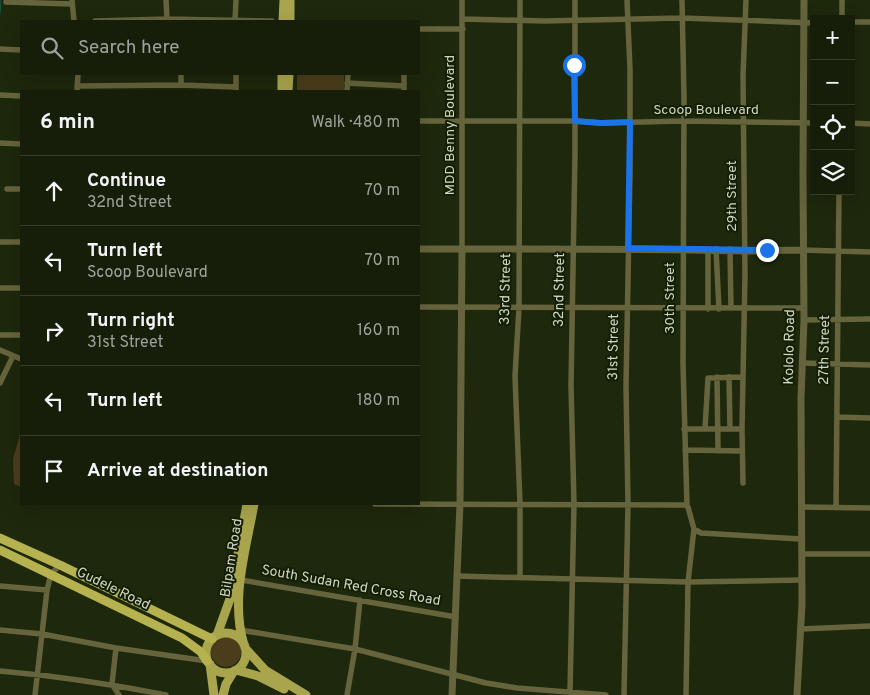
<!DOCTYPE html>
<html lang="en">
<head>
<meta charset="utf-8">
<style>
  :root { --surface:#161e09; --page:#1f2712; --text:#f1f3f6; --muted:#9ea29c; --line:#353c2a }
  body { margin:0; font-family:Overpass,sans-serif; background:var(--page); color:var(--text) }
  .controls { position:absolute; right:15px; top:15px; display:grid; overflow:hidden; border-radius:0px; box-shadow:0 5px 20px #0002 }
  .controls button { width:45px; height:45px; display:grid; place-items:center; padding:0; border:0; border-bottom:1px solid var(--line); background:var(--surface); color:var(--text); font:25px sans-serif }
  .stop { position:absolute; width:15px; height:15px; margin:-11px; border:4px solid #1a73e8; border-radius:50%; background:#fff }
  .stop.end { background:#1a73e8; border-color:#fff; box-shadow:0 1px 5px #0008 }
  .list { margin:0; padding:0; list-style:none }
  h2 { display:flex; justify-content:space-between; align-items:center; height:65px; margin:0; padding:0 20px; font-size:21px }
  h2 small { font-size:16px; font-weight:400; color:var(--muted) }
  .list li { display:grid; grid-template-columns:32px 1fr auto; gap:15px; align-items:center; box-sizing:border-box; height:70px; padding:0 20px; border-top:1px solid var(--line) }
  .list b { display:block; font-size:19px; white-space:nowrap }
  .list p { margin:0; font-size:16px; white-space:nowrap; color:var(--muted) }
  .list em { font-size:16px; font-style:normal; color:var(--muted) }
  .icon { flex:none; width:28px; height:28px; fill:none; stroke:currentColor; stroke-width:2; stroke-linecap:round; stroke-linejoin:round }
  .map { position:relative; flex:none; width:870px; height:695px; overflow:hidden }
  .search { position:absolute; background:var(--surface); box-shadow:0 5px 20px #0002; left:20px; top:20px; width:400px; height:55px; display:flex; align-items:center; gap:12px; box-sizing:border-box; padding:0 18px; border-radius:0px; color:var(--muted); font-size:19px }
  .panel { position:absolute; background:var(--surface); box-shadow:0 5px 20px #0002; left:20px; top:90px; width:400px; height:415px; border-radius:0px }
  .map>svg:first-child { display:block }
  .green { fill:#4b3d1c }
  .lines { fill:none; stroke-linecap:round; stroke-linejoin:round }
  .stream { stroke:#195541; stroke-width:1 }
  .minor { stroke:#66643c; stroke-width:5.5 }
  .tertiary { stroke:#66643c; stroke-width:7 }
  .primary { stroke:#a9a54d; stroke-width:9 }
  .trunk { stroke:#b6b250; stroke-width:9 }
  .route { stroke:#1a73e8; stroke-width:6 }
  .labels { text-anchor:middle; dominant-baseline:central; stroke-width:4; stroke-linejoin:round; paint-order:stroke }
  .street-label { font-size:14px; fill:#ced6c5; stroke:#141e03 }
</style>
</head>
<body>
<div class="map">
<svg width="870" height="695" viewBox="0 0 870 695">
  <rect width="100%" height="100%" fill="#1e280c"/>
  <path class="green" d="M297 74H344V91H297Z
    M21 431V487L14 484 13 459Z
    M211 652a15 15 0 1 1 30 0a15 15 0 1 1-30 0Z"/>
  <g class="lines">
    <path class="stream" d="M0 14 1 0"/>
    <path class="minor" d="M72 0 74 21
      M166 0 167 19
      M682 0 684 97 683 364 687 506
      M6 2 72 4
      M463 19 544 21 682 18 814 23
      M842 19V0
      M95 21 167 19 272 21
      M235 21 236 0
      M851 22H870
      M419 29H463
      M0 49 21 50
      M181 74V85
      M236 74V91
      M347 83 404 86
      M77 86 181 85 236 87
      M77 91 78 74
      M347 91 348 74
      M404 91V74
      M0 95 21 96
      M419 121H575L601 123 683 121 814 123
      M851 123 870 124
      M0 143 21 144
      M7 189H21
      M0 242H21
      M716 249 719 309
      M730 249 731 308
      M462 250V0
      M802 250 870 252
      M1 288H21
      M419 307 803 308
      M708 309V249
      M804 320 870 319
      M0 335H21
      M0 350 21 359
      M803 363 870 365
      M717 377 718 451
      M729 377 730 429
      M0 383 13 356
      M837 417 870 418
      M684 429H742
      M705 429 708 378 743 377
      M685 450 742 451
      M743 483 742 429 745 275 743 76 746 0
      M375 504 685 505 688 507 694 529 701 533 801 539
      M801 507 870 508
      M836 508 839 191
      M802 554H870
      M457 576 688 582 802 580
      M520 578V504L515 376 519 308 520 0
      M241 580 456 617
      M0 586 47 590
      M801 629 870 626
      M0 630 42 634 116 648 207 661
      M240 630 355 649 486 683 517 688 606 695
      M116 648 112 684 119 695
      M0 671C56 676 111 684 166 695
      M570 692 574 504 571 386 575 154V0
      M35 695 47 590 51 574 60 565
      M347 695 355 649 360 600
      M624 695 628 504 626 386 630 173V69L627 0
      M686 695 688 582 694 529"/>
    <path class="tertiary" d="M419 249C528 249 637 248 745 251 764 251 783 250 802 250
      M452 695 460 504 462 250
      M797 695 802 604 801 398 804 320 803 174 804 0"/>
    <path class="primary" d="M290 0V21
      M283 21 284 0
      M282 91V74
      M288 91 289 74
      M206 653a20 20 0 1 1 40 0a20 20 0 1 1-40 0Z
      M217 635 230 599 247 504
      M244 645C230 600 246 549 254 504
      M245 648 265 670 306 695
      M210 664 214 695
      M236 670 258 676 284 689
      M223 695 226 684 234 671"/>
    <path class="trunk" d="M0 538 60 565 212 639
      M0 550 182 638 201 652 207 661"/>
  </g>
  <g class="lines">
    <path class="route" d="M574 65 575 121 601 123 630 122 628 248 767 250"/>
  </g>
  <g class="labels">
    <g class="street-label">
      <text x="706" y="110">Scoop Boulevard</text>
      <text transform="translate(450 125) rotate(-90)">MDD Benny Boulevard</text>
      <text transform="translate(732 196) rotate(-90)">29th Street</text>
      <text transform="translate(506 289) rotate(-89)">33rd Street</text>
      <text transform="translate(560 290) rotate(-89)">32nd Street</text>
      <text transform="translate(670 298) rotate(-90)">30th Street</text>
      <text transform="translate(614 347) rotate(-89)">31st Street</text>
      <text transform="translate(790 347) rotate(-89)">Kololo Road</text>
      <text transform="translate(825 350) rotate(-89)">27th Street</text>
      <text transform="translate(232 558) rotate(-81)">Bilpam Road</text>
      <text transform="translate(351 586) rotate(10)">South Sudan Red Cross Road</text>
      <text transform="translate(113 589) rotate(26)">Gudele Road</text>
    </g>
  </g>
</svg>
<div class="controls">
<button>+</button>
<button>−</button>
<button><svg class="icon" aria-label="locate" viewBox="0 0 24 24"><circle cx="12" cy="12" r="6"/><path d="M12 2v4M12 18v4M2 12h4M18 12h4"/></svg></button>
<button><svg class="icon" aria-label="layers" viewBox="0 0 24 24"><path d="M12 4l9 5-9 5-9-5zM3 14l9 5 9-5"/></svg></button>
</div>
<div class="stop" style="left:574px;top:65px"></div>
<div class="stop end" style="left:767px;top:250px"></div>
<div class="search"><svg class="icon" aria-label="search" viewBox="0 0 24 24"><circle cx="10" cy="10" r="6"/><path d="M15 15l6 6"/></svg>Search here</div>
<section class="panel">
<h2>6 min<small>Walk · 480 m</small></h2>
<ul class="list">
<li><svg class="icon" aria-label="ahead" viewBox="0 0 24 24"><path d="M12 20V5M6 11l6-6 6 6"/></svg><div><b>Continue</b><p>32nd Street</p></div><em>70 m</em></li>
<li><svg class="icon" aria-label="left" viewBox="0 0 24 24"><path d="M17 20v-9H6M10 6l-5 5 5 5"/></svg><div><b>Turn left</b><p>Scoop Boulevard</p></div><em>70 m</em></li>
<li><svg class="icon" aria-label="right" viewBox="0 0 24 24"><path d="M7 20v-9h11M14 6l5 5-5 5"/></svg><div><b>Turn right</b><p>31st Street</p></div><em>160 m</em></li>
<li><svg class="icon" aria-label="left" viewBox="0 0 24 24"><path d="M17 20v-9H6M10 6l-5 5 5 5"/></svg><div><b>Turn left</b></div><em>180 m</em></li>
<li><svg class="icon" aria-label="arrive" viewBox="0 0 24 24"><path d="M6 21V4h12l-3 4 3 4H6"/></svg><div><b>Arrive at destination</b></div></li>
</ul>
</section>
</div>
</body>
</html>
